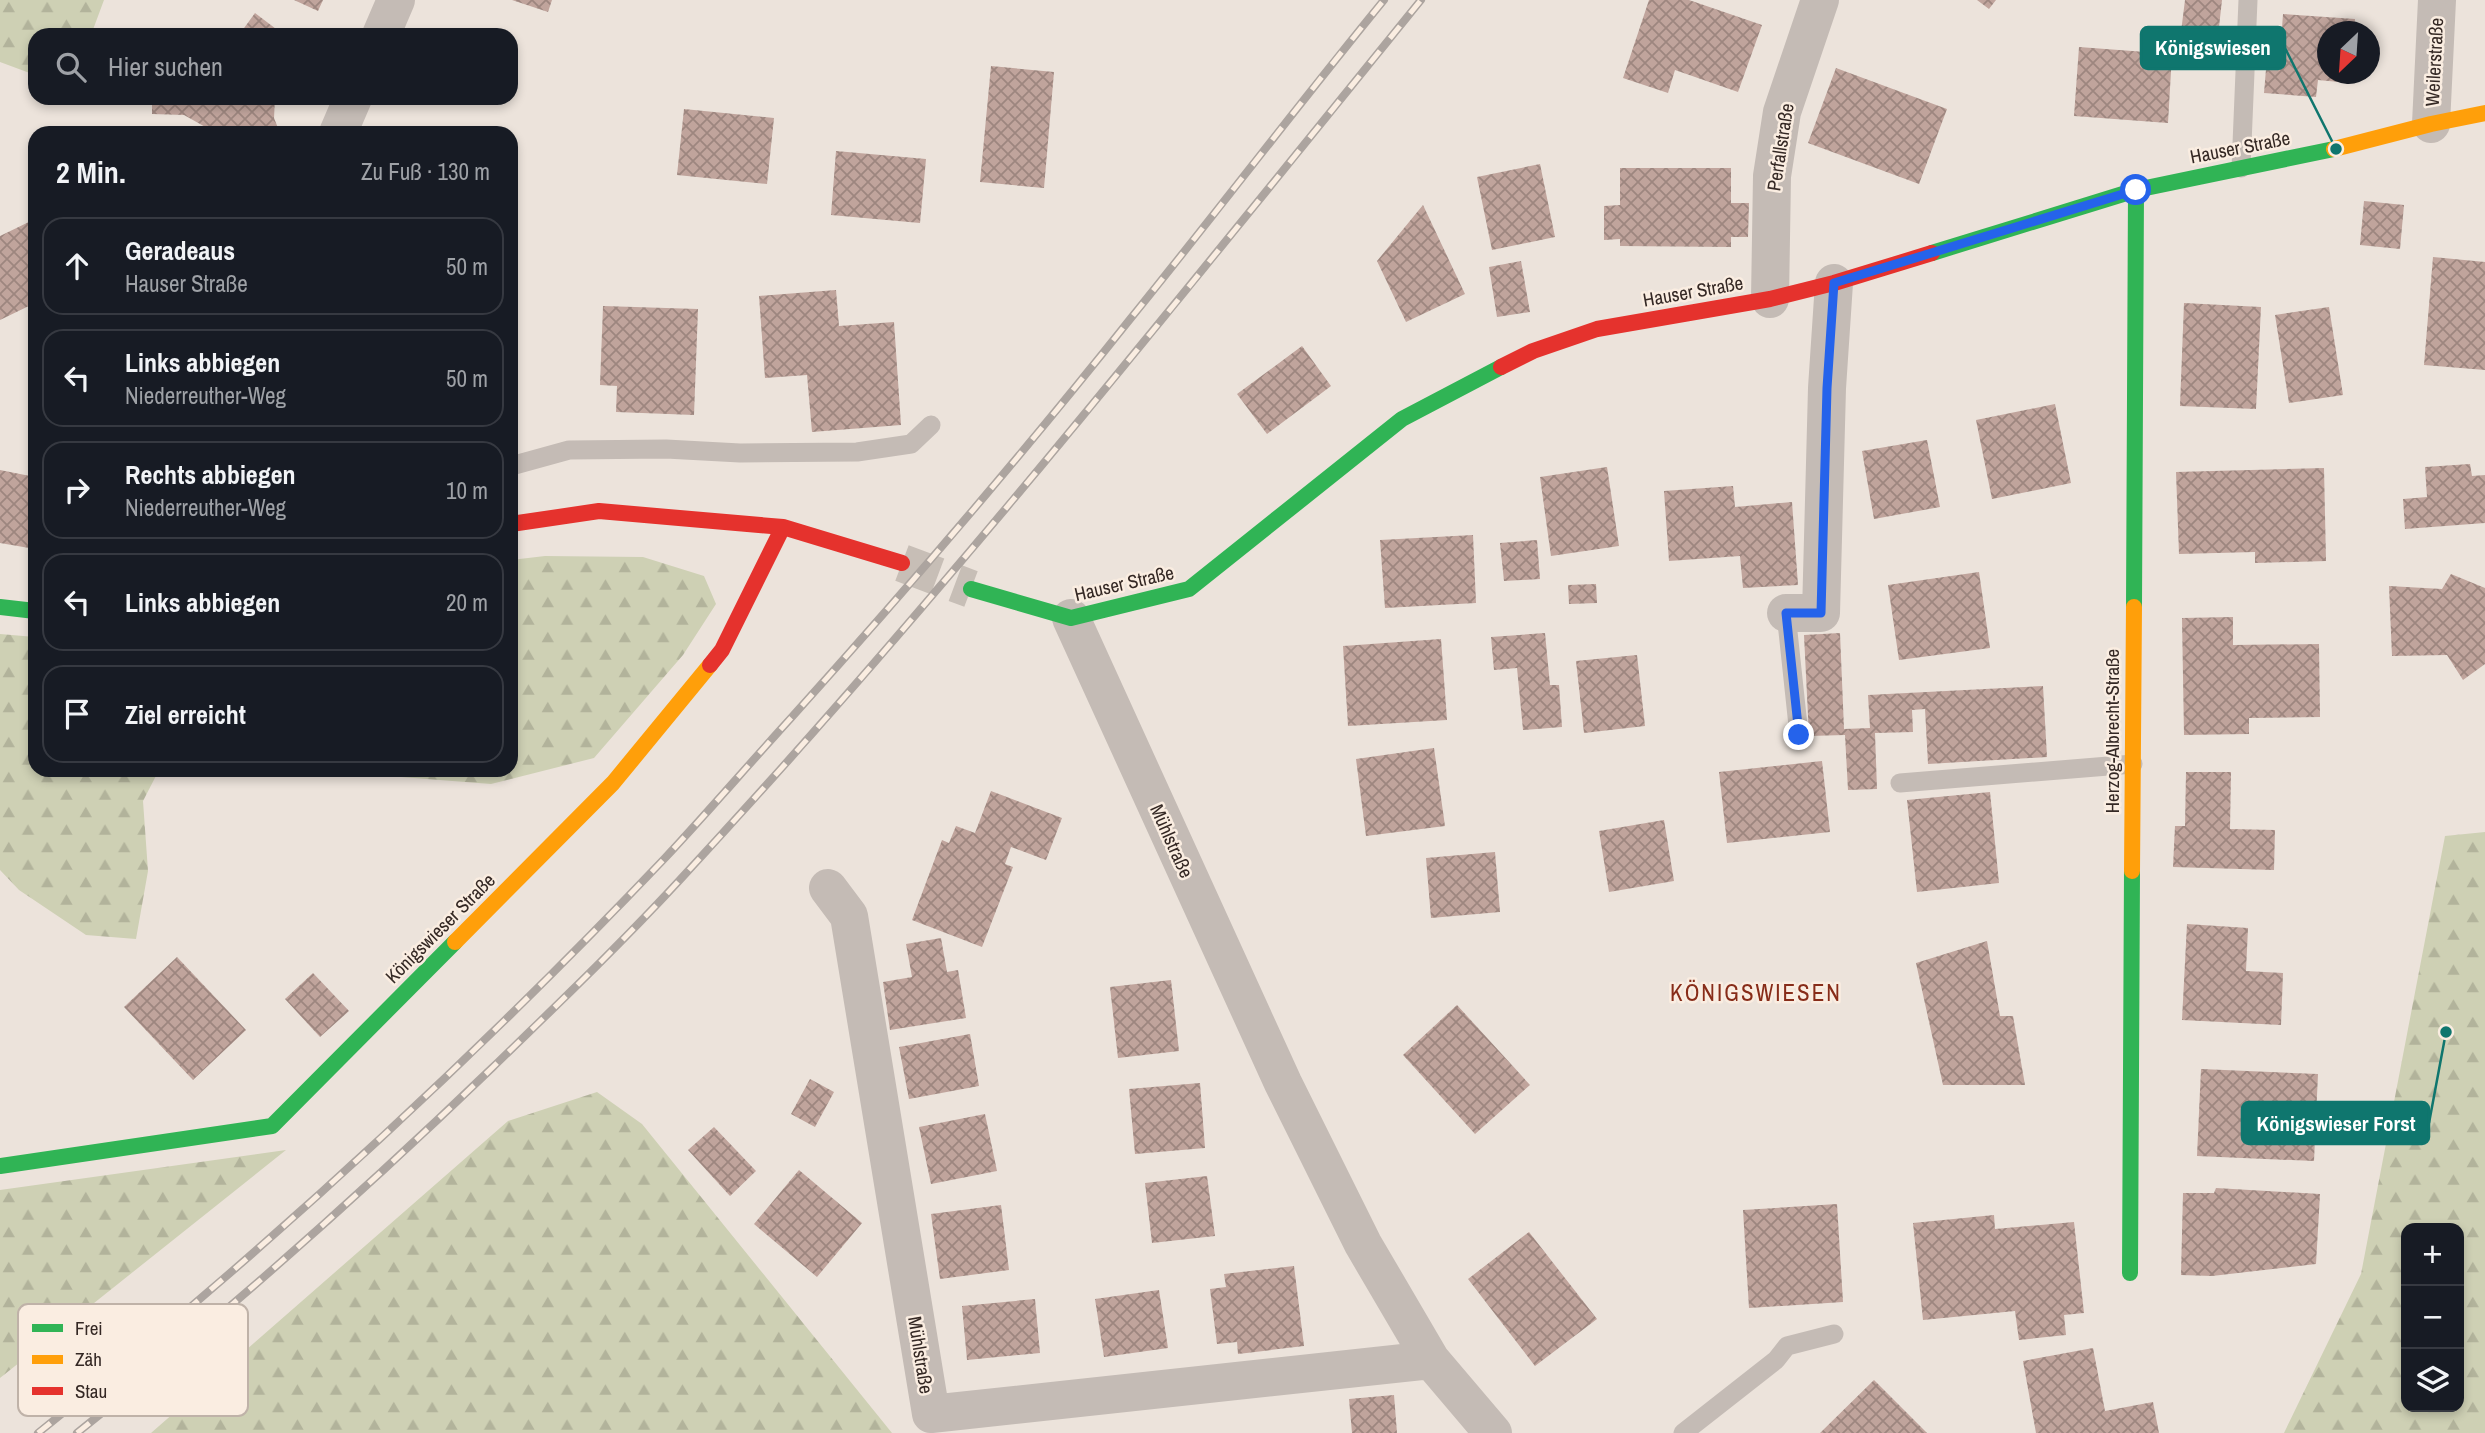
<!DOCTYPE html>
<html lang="de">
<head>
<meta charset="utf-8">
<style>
  :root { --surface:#171b24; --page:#242831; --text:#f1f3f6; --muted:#9ea1a6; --line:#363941 }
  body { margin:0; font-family:"Archivo Narrow",sans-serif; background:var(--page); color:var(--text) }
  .controls { position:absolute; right:21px; bottom:21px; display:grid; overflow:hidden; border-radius:14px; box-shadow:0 4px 10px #0003 }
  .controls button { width:63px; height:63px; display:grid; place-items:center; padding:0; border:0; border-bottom:2px solid var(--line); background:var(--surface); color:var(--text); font:35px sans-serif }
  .compass { position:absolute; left:2317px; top:21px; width:63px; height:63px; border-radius:50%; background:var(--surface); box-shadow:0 4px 10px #0003; rotate:205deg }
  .stop { position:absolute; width:21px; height:21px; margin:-16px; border:5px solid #2563eb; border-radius:50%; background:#fff }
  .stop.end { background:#2563eb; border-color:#fff; box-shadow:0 2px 7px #0008 }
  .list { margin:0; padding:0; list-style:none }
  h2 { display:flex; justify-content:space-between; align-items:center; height:91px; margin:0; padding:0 28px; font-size:30px }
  h2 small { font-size:23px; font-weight:400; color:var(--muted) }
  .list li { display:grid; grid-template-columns:46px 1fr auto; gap:21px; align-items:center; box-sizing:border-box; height:98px; margin:0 14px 14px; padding:0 14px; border:2px solid var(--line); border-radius:21px }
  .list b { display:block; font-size:26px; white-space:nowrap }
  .list p { margin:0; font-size:23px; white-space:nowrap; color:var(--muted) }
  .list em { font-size:23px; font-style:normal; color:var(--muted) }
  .icon { flex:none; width:38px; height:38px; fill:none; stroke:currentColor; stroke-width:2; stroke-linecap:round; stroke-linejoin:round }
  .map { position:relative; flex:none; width:2485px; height:1433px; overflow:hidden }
  .search { position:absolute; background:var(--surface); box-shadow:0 4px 10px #0003; left:28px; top:28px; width:490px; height:77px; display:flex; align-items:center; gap:18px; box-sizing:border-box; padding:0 24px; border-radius:21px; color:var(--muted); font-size:26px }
  .panel { position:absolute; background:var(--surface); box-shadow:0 4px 10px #0003; left:28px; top:126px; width:490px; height:651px; border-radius:21px }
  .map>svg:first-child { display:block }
  .forest { fill:url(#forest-firs); fill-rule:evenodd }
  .building { fill:url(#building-cross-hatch) }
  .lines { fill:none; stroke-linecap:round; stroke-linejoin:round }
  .secondary-tunnel { stroke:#c7beb6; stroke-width:38; stroke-dasharray:38 19; stroke-linecap:butt }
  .lane { stroke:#c4bbb5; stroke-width:19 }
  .street { stroke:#c4bbb5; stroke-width:38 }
  .fast { stroke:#30b455; stroke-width:16 }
  .slow { stroke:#ff9f0a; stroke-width:16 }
  .jam { stroke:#e5322d; stroke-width:16 }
  .rail-casing { stroke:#aca49f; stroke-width:8 }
  .rail { stroke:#faede1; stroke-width:5; stroke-dasharray:16; stroke-linecap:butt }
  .route { stroke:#2563eb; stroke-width:9 }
  .labels { text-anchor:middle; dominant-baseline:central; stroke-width:5; stroke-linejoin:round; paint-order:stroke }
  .street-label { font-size:19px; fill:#342824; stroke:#faede1 }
  .quarter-label { font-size:23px; letter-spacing:2px; fill:#872c19; stroke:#faede1 }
  .key { fill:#faede1; stroke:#bfb2a8; stroke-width:2 }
  .key-label { font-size:19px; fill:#342824 }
  .leader { fill:none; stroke:#0f766e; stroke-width:2.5 }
  .callout-dot { fill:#0f766e; stroke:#faede1; stroke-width:2.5 }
  .callout { fill:#0f766e; stroke:#0f766e; stroke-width:2.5 }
  .callout-label { font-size:21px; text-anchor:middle; font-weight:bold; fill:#fff }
</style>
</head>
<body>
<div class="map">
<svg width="2485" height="1433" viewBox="0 0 2485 1433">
  <defs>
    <pattern id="forest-firs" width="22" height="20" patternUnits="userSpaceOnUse" patternTransform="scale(1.75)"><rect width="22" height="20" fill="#ced0b4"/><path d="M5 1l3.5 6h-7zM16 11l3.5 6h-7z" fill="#b2b39b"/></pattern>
    <pattern id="building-cross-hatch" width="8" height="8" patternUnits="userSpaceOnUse" patternTransform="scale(1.75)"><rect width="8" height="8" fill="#c0a49c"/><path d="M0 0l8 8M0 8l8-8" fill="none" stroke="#9d867f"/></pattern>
  </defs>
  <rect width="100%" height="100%" fill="#ece3db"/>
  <path class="forest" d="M0 0H104L91 35H35V75L0 62Z
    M545 556 643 557 704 576 716 604 683 655 594 758 491 784 311 770H511V560Z
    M0 634 35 637V770H159L143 801 148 871 136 939 86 935 19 890 0 870Z
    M2485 832V1433H2284L2361 1274 2445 836ZM2406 1228H2459V1407H2406Z
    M597 1092 642 1124 892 1433H151L508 1121Z
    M286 1150 0 1378V1190Z"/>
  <path class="building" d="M294 0H323L318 11Z
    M512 0H552L548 12Z
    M1649 0H1689L1762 25 1738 92 1675 70 1668 93 1623 78Z
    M1977 0H1996L1989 9Z
    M2185 0H2222L2217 45 2180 40Z
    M255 13 284 35H239Z
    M2283 14 2355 19 2354 32H2328V74H2351L2350 83 2318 80 2316 97 2264 93 2266 69 2279 70Z
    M2079 47 2172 54 2168 123 2074 116Z
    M991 66 1054 72 1044 188 980 182Z
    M1836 68 1947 109 1919 184 1808 143Z
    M152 98H275L274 118 280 133H216L184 115 152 114Z
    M684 109 774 118 767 184 677 175Z
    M836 151 926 159 920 223 831 215Z
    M1540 164 1555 237 1492 250 1477 177Z
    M1620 168H1731V203H1749L1748 237H1731V247L1620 246V239L1604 240V206L1620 205Z
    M2364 201 2404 205 2400 249 2360 245Z
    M1423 205 1465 294 1406 322 1377 261Z
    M35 219V303L0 320V236Z
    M2433 257 2485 262V370L2424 365Z
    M1521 261 1530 312 1497 317 1489 267Z
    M836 290 839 326 894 322 901 425 812 432 807 375 765 378 759 296Z
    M2184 303 2261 307 2256 409 2180 406Z
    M603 306 698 309 694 415 616 412 617 386 600 385Z
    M2329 307 2343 395 2289 403 2275 315Z
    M1302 346 1331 386 1267 434 1237 394Z
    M2055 404 2071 483 1992 499 1976 420Z
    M1927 440 1940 507 1874 519 1862 451Z
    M2470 464 2472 476 2485 475V523L2405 529 2403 499 2427 497 2425 467Z
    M1607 467 1619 546 1551 556 1540 477Z
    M2324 468 2326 561 2255 563V552L2179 554 2176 472Z
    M0 470 35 477V549L0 543Z
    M1733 486 1735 507 1792 502 1798 585 1743 588 1740 556 1669 561 1664 491Z
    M1473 535 1476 603 1385 608 1380 540Z
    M1537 540 1540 579 1504 581 1500 543Z
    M1979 572 1990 648 1899 660 1888 585Z
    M2451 574 2485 588V664L2463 680 2447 655 2392 656 2389 586 2442 589Z
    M1596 584 1597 603 1569 604 1568 585Z
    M2233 617V645L2319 644 2320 717 2249 718V734L2184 735 2182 618Z
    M1545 633 1550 685H1559L1562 727 1523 730 1517 668 1494 670 1491 637Z
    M1840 633 1844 729 1870 728 1868 695 2043 686 2047 757 1928 764 1925 709 1912 710 1913 732 1875 733 1877 789 1848 790 1845 735 1809 736 1804 635Z
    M1441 639 1447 720 1348 726 1343 646Z
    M1637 655 1645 726 1584 733 1576 661Z
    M1434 748 1445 826 1366 836 1356 759Z
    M1822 761 1830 832 1727 843 1719 772Z
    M2186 772H2231L2230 829 2275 830 2274 870 2173 867 2175 826H2185Z
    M991 791 1062 818 1046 860 1011 847 1005 864 1013 867 982 947 912 920 942 840 949 843 956 826 975 833Z
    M1990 792 1999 883 1917 892 1907 800Z
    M1664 820 1674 881 1609 892 1599 831Z
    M1495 852 1500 912 1431 918 1426 858Z
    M2187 924 2248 928 2246 971 2283 973 2281 1025 2182 1020Z
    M941 938 947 972 958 970 966 1018 890 1030 883 982 912 977 906 944Z
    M1987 941 2000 1016H2013L2025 1085H1943L1916 963Z
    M177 957 246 1030 193 1080 124 1007Z
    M313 973 349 1011 320 1037 285 999Z
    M1171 980 1179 1051 1118 1058 1110 987Z
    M1457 1005 1530 1085 1475 1134 1403 1055Z
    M970 1034 979 1086 909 1099 899 1047Z
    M2201 1069 2318 1074 2314 1161 2197 1156Z
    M810 1079 834 1092 815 1127 791 1114Z
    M1200 1083 1205 1148 1135 1154 1129 1089Z
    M985 1114 997 1171 931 1184 919 1127Z
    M714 1127 756 1171 730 1196 688 1150Z
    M799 1170 862 1223 817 1277 754 1224Z
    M1207 1176 1215 1236 1152 1243 1145 1183Z
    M2216 1188 2320 1194 2316 1264 2212 1276 2181 1275 2183 1193H2214Z
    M1837 1204 1843 1302 1749 1308 1743 1210Z
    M1001 1205 1009 1270 940 1279 931 1214Z
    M1994 1215 1995 1229 2074 1222 2084 1313 2064 1315 2066 1335 2019 1340 2015 1311 1923 1320 1913 1223Z
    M1529 1232 1597 1319 1535 1366 1468 1279Z
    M1294 1266 1304 1346 1238 1354 1237 1342 1217 1344 1210 1289 1226 1287 1224 1274Z
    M1159 1290 1168 1348 1104 1357 1095 1299Z
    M1035 1299 1040 1353 967 1360 962 1306Z
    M2093 1348 2105 1411 2153 1402 2159 1433H2036L2023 1361Z
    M1874 1380 1927 1433H1820Z
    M1394 1395 1397 1433H1352L1349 1399Z"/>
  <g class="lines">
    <path class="secondary-tunnel" d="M902 563 971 589"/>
    <path class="lane" d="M2241 168 2248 0
      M511 466 569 450 666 449 740 453 857 452 911 444 931 425
      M1786 613 1799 735
      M1900 783 2133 764
      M1683 1433 1776 1360 1787 1346 1834 1334"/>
    <path class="street" d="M381 35 396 0
      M2431 124 2437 0
      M338 133 353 98
      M1770 299 1772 176 1782 112 1820 0
      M1786 613H1821L1827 388 1834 283
      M1071 618 1283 1083 1363 1244 1431 1360 1493 1433
      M828 888 849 916 931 1414 1431 1360"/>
    <path class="fast" d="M1932 253 2136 190 2334 149
      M971 589 1071 618 1189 589 1402 419 1501 367
      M0 607 35 611
      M2134 607 2136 190
      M0 1166 272 1126 455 942
      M2130 1273 2132 871"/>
    <path class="slow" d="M2334 149 2431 124 2485 113
      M2132 871 2134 607
      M455 942 613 783 710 665"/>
    <path class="jam" d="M1501 367 1533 351 1597 329 1770 299 1834 283 1932 253
      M511 524 599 511 783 527 902 563
      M710 665 722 650 783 527"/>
    <defs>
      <path id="rail" d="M38 1433C259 1256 470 1063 665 858 708 812 749 764 791 718 908 588 1022 455 1131 318 1216 213 1298 105 1384 0
        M77 1433C221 1318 360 1195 493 1067 559 1003 626 939 688 871 946 592 1182 295 1421 0"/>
    </defs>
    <use href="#rail" class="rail-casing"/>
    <use href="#rail" class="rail"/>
  </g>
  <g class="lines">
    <path class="route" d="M1799 735 1786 613H1821L1827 388 1834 283 2136 190"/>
  </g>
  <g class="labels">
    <g class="street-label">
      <text transform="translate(2434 62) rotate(-87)">Weilerstraße</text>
      <text transform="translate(1780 147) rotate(-81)">Perfallstraße</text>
      <text transform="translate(2240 147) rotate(-11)">Hauser Straße</text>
      <text transform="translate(1693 291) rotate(-10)">Hauser Straße</text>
      <text transform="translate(1124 583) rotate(-13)">Hauser Straße</text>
      <text transform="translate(2112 731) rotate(-90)">Herzog-Albrecht-Straße</text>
      <text transform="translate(1172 841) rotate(66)">Mühlstraße</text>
      <text transform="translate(440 928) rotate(-45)">Königswieser Straße</text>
      <text transform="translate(921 1355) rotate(81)">Mühlstraße</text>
    </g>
    <g class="quarter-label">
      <text x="1756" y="992">KÖNIGSWIESEN</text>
    </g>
  </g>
  <rect x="18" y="1304" width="230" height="112" rx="10" class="key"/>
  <rect x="32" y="1324" width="31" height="8" fill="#30b455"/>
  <rect x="32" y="1355" width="31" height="9" fill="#ff9f0a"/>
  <rect x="32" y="1387" width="31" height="8" fill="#e5322d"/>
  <g class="key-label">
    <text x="75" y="1335">Frei</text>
    <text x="75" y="1366">Zäh</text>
    <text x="75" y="1398">Stau</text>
  </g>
  <path class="leader" d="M2336 149L2285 48M2446 1032L2429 1123"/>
  <g class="callout-dot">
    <circle cx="2336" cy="149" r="7"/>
    <circle cx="2446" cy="1032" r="7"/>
  </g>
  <g class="callout">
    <rect x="2141" y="27" width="144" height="42" rx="7"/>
    <rect x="2242" y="1102" width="187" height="42" rx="7"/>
  </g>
  <g class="callout-label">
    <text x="2213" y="55">Königswiesen</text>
    <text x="2336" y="1131">Königswieser Forst</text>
  </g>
</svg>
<div class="controls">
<button>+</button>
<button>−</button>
<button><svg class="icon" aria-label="layers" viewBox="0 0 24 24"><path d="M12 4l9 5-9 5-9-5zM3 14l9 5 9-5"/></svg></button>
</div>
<svg class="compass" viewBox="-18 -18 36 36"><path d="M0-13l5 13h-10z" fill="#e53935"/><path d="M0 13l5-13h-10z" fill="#9ea1a6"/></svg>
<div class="stop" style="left:2136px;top:190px"></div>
<div class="stop end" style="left:1799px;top:735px"></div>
<div class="search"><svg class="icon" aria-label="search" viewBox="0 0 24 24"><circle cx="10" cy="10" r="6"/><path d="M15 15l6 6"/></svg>Hier suchen</div>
<section class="panel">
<h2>2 Min.<small>Zu Fuß · 130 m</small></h2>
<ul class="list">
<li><svg class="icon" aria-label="ahead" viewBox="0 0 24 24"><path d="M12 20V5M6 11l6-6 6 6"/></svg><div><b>Geradeaus</b><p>Hauser Straße</p></div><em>50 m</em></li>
<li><svg class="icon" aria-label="left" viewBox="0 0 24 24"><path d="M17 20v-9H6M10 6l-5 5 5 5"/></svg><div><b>Links abbiegen</b><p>Niederreuther-Weg</p></div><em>50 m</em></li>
<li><svg class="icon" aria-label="right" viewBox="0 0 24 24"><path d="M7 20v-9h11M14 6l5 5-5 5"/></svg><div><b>Rechts abbiegen</b><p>Niederreuther-Weg</p></div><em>10 m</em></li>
<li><svg class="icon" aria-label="left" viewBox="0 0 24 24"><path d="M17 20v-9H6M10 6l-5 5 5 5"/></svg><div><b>Links abbiegen</b></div><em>20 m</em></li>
<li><svg class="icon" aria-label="arrive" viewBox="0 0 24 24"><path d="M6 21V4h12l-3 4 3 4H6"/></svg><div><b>Ziel erreicht</b></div></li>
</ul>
</section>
</div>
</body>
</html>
